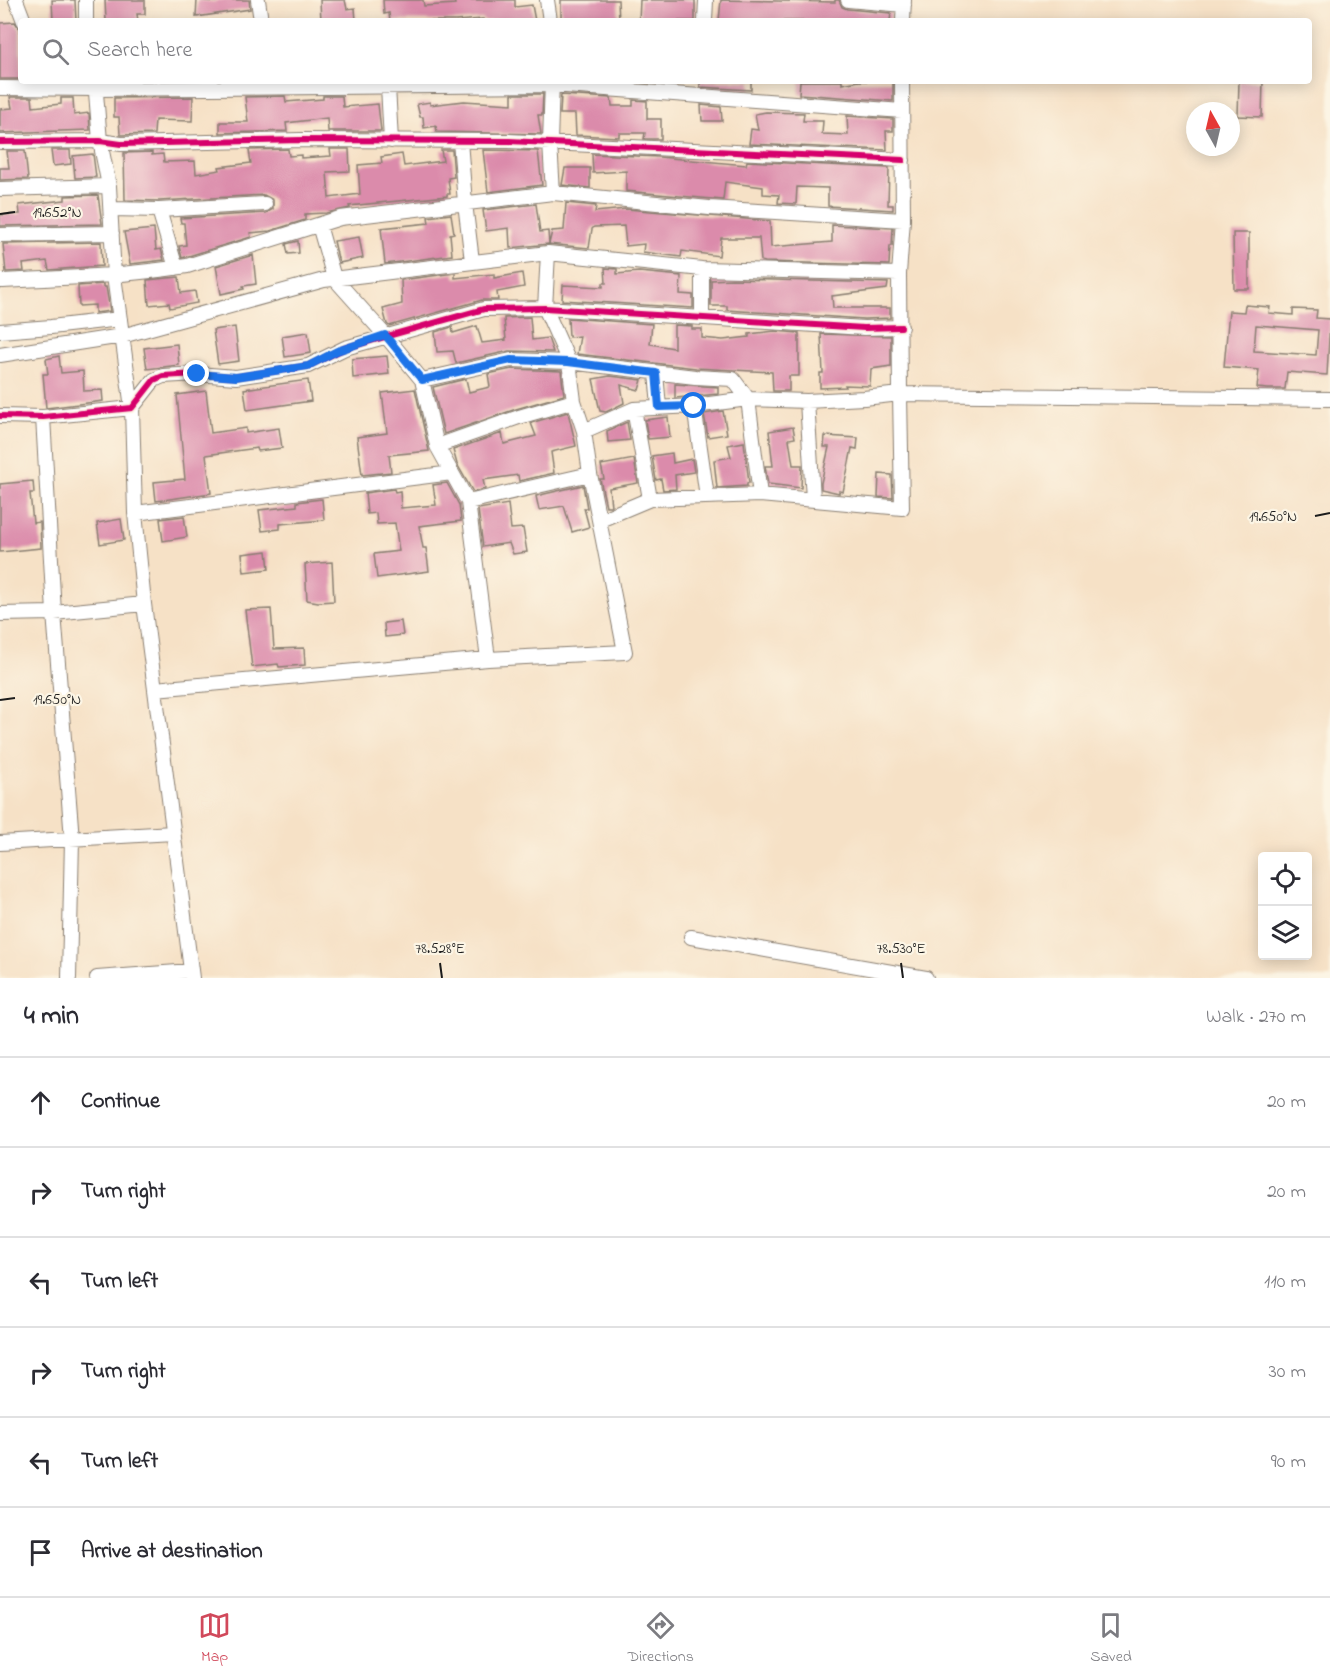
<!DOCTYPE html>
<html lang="en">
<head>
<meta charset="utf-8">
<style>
  :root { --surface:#fff; --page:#f7f7f7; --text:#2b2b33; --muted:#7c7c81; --line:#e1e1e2; --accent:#d1495b }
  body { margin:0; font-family:"Indie Flower",sans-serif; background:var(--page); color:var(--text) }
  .controls { position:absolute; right:18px; bottom:18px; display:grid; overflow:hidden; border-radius:6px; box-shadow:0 3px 15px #0003 }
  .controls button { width:54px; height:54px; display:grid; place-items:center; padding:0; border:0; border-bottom:2px solid var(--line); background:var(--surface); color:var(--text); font:30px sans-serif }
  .compass { position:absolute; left:1186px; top:102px; width:54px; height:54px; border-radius:50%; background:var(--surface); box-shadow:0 3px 15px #0003; rotate:352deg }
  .stop { position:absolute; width:18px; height:18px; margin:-14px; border:4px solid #1a73e8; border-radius:50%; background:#fff }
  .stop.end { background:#1a73e8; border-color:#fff; box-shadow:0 2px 6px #0008 }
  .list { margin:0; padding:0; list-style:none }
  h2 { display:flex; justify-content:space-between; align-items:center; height:78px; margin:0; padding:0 24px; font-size:26px }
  h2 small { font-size:20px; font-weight:400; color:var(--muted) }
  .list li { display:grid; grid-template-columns:39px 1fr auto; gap:18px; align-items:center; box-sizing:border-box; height:90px; padding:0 24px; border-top:2px solid var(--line) }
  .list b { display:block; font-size:22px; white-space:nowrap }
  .list em { font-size:20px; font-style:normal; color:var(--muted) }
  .icon { flex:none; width:33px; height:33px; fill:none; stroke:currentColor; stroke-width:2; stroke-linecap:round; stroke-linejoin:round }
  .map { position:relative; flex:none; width:1330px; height:978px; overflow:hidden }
  .search { position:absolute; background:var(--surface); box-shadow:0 3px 15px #0003; left:18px; right:18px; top:18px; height:66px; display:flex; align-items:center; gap:15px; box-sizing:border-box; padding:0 21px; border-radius:6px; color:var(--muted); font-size:22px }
  .sheet { height:618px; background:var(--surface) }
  nav { display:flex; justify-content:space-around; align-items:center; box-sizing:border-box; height:84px; border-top:2px solid var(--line); background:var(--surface); font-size:16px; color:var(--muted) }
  nav a { display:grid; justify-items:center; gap:3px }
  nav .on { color:var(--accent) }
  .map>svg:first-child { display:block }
  .building { fill:#db8bab; fill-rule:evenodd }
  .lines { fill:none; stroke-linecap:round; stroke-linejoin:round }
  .minor-casing { stroke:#897e71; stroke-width:16 }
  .minor { stroke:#fff; stroke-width:14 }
  .cycleway-casing { stroke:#fcf5e5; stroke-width:10 }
  .cycleway { stroke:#d6006c; stroke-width:6 }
  .route { stroke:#1a73e8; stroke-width:8 }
  .ticks { fill:none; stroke:#1c1c1c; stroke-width:2 }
  .ticks-label { font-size:15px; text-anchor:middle; fill:#1c1c1c; stroke:#fcf5e5; stroke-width:4.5; stroke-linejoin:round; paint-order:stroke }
</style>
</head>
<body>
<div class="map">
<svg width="1330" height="978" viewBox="0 0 1330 978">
  <rect width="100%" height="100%" fill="#fcf5e5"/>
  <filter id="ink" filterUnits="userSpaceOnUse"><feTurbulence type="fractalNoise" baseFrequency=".0167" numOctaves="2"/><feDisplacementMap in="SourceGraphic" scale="12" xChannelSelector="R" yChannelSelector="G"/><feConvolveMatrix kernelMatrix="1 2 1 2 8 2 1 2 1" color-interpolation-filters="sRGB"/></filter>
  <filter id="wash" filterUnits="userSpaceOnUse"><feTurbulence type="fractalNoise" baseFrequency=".008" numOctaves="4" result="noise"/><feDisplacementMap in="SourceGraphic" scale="24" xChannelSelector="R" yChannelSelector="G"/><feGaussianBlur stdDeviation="1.35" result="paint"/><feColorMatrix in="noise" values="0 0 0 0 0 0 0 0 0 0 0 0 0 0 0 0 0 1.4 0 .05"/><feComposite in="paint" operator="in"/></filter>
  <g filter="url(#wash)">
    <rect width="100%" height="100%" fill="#f6e1c6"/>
    <g id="blocks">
      <path class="building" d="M52 0H75L76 21H53Z
        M105 0H145V14H137L138 21H106Z
        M197 0 216 2V0H249L250 9 196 17Z
        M320 0H345L347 9 355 8 356 21H321Z
        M383 0H423L424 6 455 4 454 0H515V7L532 5 535 21H483V19L455 21H390L389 13 384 14Z
        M561 0H618L619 21H561Z
        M640 0H695V21H639Z
        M721 0 835 2V0H839L842 7 847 9 891 13 890 21H719Z
        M15 22 20 29 21 79H0V23Z
        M700 81H751V90L700 87Z
        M800 81H842V84L859 81H893V101L799 94Z
        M1239 81H1263L1262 117 1238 116Z
        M512 94H543L542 115H538L541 134 437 132 436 126 424 128 423 117H420L417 104 430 102V105L464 101 512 104Z
        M561 95 611 98 612 106H633V100L647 101V119H661V139H644L645 133H619V137L576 135 575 114H560Z
        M285 96 286 102 323 99V96H342L343 107 378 104 381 131H328L327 118 286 123 287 131 220 133V122H248L245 97Z
        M10 97H32L33 107 61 104V98H73L74 115 89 113 90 130 0 133V109L12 108Z
        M193 97 192 121 155 120 154 134 120 135 119 117H114V98Z
        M701 105 721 107 722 121H702Z
        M766 112 804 113 803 121H823L822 134 848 135 847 116 893 119V131H886L887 150 749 144 751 129 758 130 755 114Z
        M288 149 289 156 301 155V158L331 156 330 149H349L350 171 327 172 329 198 360 194 358 165 382 163 381 157 402 154 404 166 443 161 441 150H452L454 177 448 178 450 194H447V196L349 206 350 208 326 213 305 214V220L270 231 250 233 251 237 182 258 179 246 186 245 184 223H181L180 218 266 213 273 209V200L264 195 159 201 125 200 124 153 152 152V155L163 154 164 162 195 161 196 174 220 170 219 167 251 163 249 150Z
        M51 150H70L71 164 53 166Z
        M483 150 538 151 542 185 488 192Z
        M7 151H25L28 179 0 180V168H9Z
        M93 154 96 177 75 178 73 156Z
        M592 154 659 157 746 165 747 161 889 168 888 205H893V210L828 206V188L797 187 796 204 778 203 779 195 763 194V187L725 182 723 200 626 191V171L593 173Z
        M565 168H590V188L562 185Z
        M98 195 102 224 0 226V215L20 214 19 205 65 200V196Z
        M566 203 596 206 595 212 626 209 770 221 771 247 832 242V225L893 228 892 246H890L889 265 765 262 761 261 759 238H721L719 256 682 251 681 257 643 252 644 244 626 246 624 226 594 227 592 229 589 248 548 244 510 248 509 228 486 231 483 210 536 204 540 232 548 231 549 244 552 231 564 230Z
        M451 214 454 233 450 234 452 255 385 264 381 228 429 223 428 217Z
        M154 229 156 250 161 249 164 260 130 264 124 232Z
        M1233 233H1249V289H1234Z
        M359 237 363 258 339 263 334 241Z
        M298 241 299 253 288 254 286 244Z
        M101 242 102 266 49 270 47 261 23 264 24 271 6 272 3 244Z
        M253 255 256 284 243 286 244 289 221 294 216 266Z
        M605 268 617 269V274L639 272 681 276 680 294 693 295V308L562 300 563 285 603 287V283H606Z
        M455 273V278L494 274V278L522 273 524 287 497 292 498 300H482L389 326 387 324 383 309 402 304 401 280Z
        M179 277 181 293 195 291 197 303 170 308 169 303 149 305 147 280Z
        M732 279 888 283 887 289 832 296 833 308H890V318L864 319 727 310V306H711V280Z
        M103 284V287H106L110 311 95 313V305L79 306 78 286Z
        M1245 305 1270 307 1269 313 1293 315V309L1317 310 1316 318 1330 319 1327 375 1287 372 1285 389H1268L1257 388 1259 370 1224 367 1229 311 1244 312ZM1256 325 1318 330 1316 355 1254 351Z
        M530 317 532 340 548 338 553 352 509 351 456 363 453 351 437 352 435 332 452 327 453 333 477 326 482 343 506 340 504 318Z
        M568 318 652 324 650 344 674 348V325L692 326V329H702V338L723 340 749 337V334L775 331 799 333V376H789V391H773L772 372 696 368 577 354 580 336 569 337Z
        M235 327 239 361 218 364 213 330Z
        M308 332 311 353 285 357 282 336Z
        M821 334 891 336V366L871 369 870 386 845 385 846 387 820 388V373H823Z
        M177 344 179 365 147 369 144 348Z
        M59 356 61 373 83 371 84 391 102 390 103 401 46 408 43 374H48L46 359Z
        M387 356 389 374 353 378 352 359Z
        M512 369 561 371 564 395 516 409 444 434 433 387 466 379 469 392 490 387 488 374Z
        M610 376 642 380 639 390 621 385 624 403 606 412 600 411 593 379Z
        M308 380 311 401 247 410 244 389Z
        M675 384 718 387V394L675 398Z
        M415 389 429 451 389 455 391 472 362 475 357 437 387 433 382 393Z
        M206 391 211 433 246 428V433L279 428 282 448 258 451 257 448 206 455 211 493 156 501 154 482 185 479 177 395Z
        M723 411 727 434 708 437 704 414Z
        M568 412 576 446 551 452 554 473 519 481 518 475 483 480 485 489 473 492 457 464 453 450 502 433 504 444 536 436 531 423Z
        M668 417 670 437 648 439 645 420Z
        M627 422 630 440 608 442 607 431Z
        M793 427 795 438 789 439 793 465H802L801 488 768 484 765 466H773L769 431Z
        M825 436 858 438 857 449 852 448 843 492 839 491V493L821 489V483L829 447H824Z
        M744 442 749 483H747V486L717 488 714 460 731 457 728 445Z
        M672 453 673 463 692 459 694 472 675 475 676 489 663 490 661 479 656 480 652 456Z
        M634 459 638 483 609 488 611 506H606L600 479H604L601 465Z
        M879 474 892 475 893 498 878 497Z
        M33 481 34 493H30L33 523 40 522 41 548 0 552V484Z
        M447 483 459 505 461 521 419 526 423 548H426L429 571 377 578 374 554 399 551 395 523 377 524 376 513 367 514 365 493 394 489 395 492 400 491 401 508 436 505 433 485Z
        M583 485 587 508H584L589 527 572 532 564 506 539 510 536 496Z
        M322 499 324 520 280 524V529L262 531 259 510 297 506V502Z
        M508 504 511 529 523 528 527 552 513 554 509 543 483 547 478 509Z
        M184 516 187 537 163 541 160 519Z
        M121 519 124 540 100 544 97 523Z
        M267 551 269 569 244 572 242 554Z
        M332 562 334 601 318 602 307 600 305 564Z
        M271 609 274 649 304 648 305 665 279 667 278 664 252 667 245 610Z
        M401 621 403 635 385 637 384 623Z"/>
    </g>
  </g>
  <g filter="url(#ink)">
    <use href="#blocks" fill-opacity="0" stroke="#897e71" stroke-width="1.5"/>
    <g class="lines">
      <defs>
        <path id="minor" d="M16 0 24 21
          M258 0 261 21
          M547 0 550 21
          M848 0 904 5
          M86 21V0
          M705 21 706 0
          M903 21 904 0
          M95 81 100 141 109 186 114 276 132 408 135 513 144 604 192 978
          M552 81 550 143 553 193
          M388 86 391 141
          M0 88 96 89 552 85 902 111
          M460 141 465 203 472 261
          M0 142 100 141 121 144 301 140 509 141 903 160
          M0 189 109 186
          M111 209 159 210 265 204
          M159 210 176 268
          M319 225 334 278 385 335 422 380 437 446
          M0 235 112 233
          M548 253 545 308 569 362 574 401 584 431 634 409 694 406 748 399 807 401 864 398 900 394 899 274 903 220 902 81
          M0 281C64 278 124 276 187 266L340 218 553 193 709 208 903 220
          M702 318V269
          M0 331 51 327 120 319
          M0 355 122 336 324 280 548 253 702 269 899 274
          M656 373 659 407
          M422 380 511 360 569 362 695 377 733 379 748 399 760 495
          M574 401 519 417 437 446 468 502 590 474 584 431
          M807 401 813 499
          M694 406 707 497
          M634 409 650 499
          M0 416 43 417 132 408 154 380 163 376 197 374 236 377 308 366 345 348 484 309 545 308 864 328 901 327
          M43 417 54 613 72 839 69 978
          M468 502 488 659
          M135 513 452 473
          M600 520 650 499 760 495 902 508 900 394 1330 399
          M0 614 54 613 144 604
          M155 689 488 659 625 652 590 474
          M0 843 173 833
          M691 937 926 978
          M97 978 191 971"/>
      </defs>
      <use href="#minor" class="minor-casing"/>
      <use href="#minor" class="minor"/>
      <defs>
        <path id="cycleway" d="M0 142 100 141 121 144 301 140 509 141 903 160
          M0 416 43 417 132 408 154 380 163 376 197 374 236 377 308 366 345 348 484 309 545 308 864 328 901 327"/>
      </defs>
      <use href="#cycleway" class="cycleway-casing"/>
      <use href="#cycleway" class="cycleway"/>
    </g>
  </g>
  <g class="lines" filter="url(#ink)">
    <path class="route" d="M197 374 236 377 308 366 337 351 385 335 422 380 511 360 568 362 656 373 659 407 694 406"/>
  </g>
  <path class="ticks" d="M0 214 15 212M1315 516 1330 513M0 700 15 698M440 963 442 978M901 963 903 978"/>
  <g class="ticks-label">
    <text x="57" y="217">19.652°N</text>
    <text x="1273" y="521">19.650°N</text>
    <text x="57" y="704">19.650°N</text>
    <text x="440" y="953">78.528°E</text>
    <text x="901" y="953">78.530°E</text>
  </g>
</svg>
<div class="controls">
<button><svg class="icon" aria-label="locate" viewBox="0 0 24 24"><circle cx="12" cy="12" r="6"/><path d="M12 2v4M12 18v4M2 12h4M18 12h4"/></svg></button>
<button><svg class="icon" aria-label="layers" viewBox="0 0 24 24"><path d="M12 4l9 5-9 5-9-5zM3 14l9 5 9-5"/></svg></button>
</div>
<svg class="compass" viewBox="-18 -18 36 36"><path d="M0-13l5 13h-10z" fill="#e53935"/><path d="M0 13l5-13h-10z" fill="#7c7c81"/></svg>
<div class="stop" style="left:694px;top:406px"></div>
<div class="stop end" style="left:197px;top:374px"></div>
<div class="search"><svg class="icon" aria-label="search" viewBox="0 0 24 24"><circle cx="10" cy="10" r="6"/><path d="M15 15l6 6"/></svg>Search here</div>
</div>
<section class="sheet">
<h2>4 min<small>Walk · 270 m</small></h2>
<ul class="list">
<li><svg class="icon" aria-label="ahead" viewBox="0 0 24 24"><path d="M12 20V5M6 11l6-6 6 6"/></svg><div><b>Continue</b></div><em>20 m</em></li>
<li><svg class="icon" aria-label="right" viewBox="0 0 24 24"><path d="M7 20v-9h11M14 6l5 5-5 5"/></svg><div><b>Turn right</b></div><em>20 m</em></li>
<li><svg class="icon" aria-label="left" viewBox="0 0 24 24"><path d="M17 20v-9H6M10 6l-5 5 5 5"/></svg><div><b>Turn left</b></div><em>110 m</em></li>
<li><svg class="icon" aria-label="right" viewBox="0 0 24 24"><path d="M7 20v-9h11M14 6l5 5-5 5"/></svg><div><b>Turn right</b></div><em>30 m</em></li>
<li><svg class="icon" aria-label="left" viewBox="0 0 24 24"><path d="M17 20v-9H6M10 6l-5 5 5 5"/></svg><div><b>Turn left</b></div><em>90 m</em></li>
<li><svg class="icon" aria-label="arrive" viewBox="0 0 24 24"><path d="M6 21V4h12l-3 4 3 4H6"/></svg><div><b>Arrive at destination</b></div></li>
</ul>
</section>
<nav>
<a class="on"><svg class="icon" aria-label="map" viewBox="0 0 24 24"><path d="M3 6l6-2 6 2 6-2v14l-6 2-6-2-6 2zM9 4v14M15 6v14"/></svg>Map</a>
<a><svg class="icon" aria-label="directions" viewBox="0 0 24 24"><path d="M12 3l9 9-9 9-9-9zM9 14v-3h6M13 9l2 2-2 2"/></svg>Directions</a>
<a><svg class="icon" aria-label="saved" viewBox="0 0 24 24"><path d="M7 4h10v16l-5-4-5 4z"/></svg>Saved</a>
</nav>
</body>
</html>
